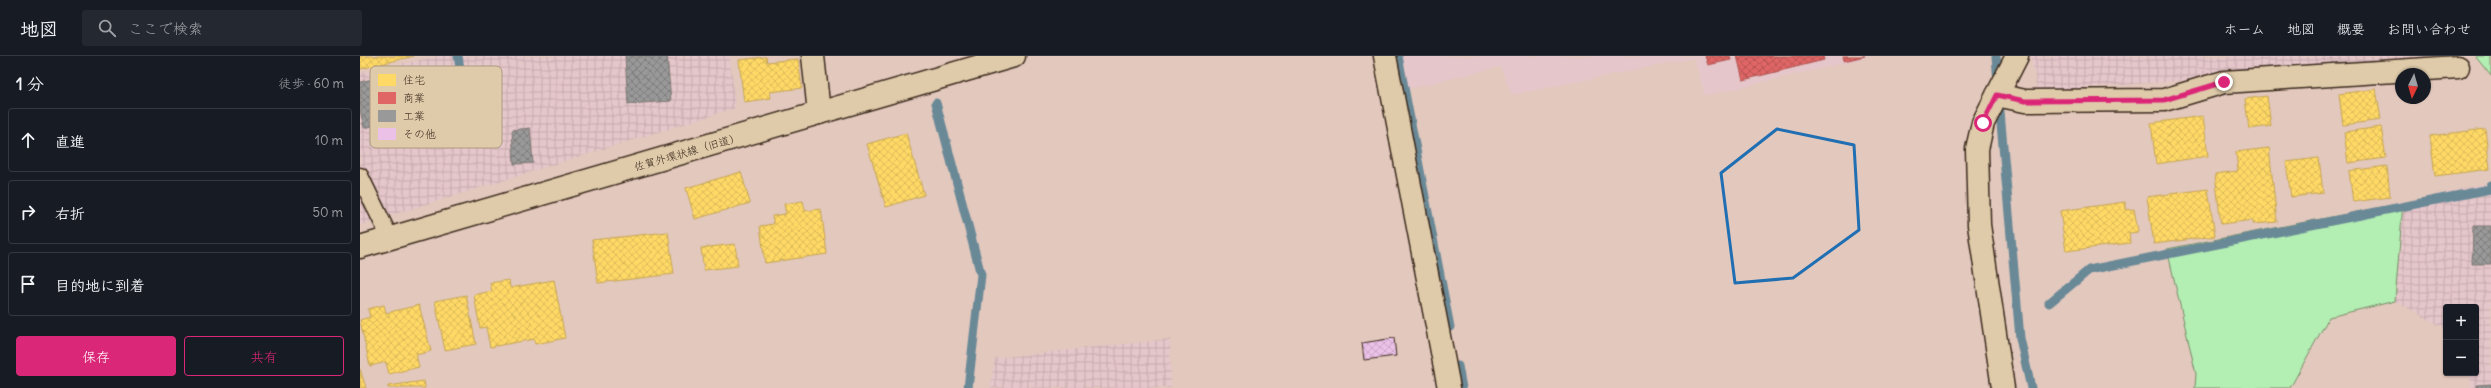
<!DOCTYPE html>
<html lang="ja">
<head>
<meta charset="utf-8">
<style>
  :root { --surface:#171b24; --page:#242831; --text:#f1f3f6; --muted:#9ea1a6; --line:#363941; --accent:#db2777 }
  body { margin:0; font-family:Delius,"Klee One",sans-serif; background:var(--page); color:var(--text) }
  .controls { position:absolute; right:12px; bottom:12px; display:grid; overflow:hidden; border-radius:4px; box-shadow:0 1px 3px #0004 }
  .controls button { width:36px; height:36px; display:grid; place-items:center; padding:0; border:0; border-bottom:1px solid var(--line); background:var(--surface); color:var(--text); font:20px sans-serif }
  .compass { position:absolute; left:2035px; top:12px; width:36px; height:36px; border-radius:50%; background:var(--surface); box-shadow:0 1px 3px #0004; rotate:185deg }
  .stop { position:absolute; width:12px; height:12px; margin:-9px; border:3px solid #db2777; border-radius:50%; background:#fff }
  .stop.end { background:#db2777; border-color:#fff; box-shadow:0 1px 4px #0008 }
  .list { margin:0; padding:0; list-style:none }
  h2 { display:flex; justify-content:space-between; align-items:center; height:52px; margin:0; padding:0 16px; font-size:17px }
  h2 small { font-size:13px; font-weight:400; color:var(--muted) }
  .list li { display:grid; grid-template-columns:26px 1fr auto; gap:12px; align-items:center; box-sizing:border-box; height:64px; margin:0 8px 8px; padding:0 8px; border:1px solid var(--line); border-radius:4px }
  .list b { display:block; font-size:15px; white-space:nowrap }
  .list em { font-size:13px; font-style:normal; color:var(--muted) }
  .actions { display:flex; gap:8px; padding:12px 16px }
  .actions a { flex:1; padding:9px 0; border:1px solid var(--accent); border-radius:4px; text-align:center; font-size:14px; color:var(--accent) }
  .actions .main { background:var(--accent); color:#fff }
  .icon { flex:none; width:22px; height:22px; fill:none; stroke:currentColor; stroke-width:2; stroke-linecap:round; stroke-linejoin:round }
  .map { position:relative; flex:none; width:2131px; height:332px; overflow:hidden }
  header { display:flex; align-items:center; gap:24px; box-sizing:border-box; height:56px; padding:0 20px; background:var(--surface); border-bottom:1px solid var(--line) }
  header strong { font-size:19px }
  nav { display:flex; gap:22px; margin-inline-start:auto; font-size:14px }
  .search { width:280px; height:36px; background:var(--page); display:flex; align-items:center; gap:10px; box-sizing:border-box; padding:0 14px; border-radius:4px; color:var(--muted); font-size:15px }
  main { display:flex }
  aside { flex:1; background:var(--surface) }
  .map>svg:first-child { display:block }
  .built { fill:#e5c6ca }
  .industrial { fill:url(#industrial-grid) }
  .grass { fill:#b3eeb3; stroke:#778c68 }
  .homes { fill:url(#homes-cross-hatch); stroke:#c4a450 }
  .shops { fill:url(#shops-cross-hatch); stroke:#ae5450 }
  .industry { fill:url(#industry-cross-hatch); stroke:#7d7874 }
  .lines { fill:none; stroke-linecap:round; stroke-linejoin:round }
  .stream { stroke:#698997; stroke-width:9 }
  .building { fill:url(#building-cross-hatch); stroke:#3b2a1e }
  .lane-casing { stroke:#3b2a1e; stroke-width:19 }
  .street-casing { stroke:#3b2a1e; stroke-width:25 }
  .secondary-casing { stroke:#3b2a1e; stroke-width:25 }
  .lane { stroke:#dfcbaa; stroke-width:16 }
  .street { stroke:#dfcbaa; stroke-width:22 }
  .secondary { stroke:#dfcbaa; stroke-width:22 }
  .route { stroke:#db2777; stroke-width:5 }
  .marked { fill:none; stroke:#1f6fb2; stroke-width:3; stroke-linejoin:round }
  .labels { text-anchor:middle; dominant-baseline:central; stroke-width:4; stroke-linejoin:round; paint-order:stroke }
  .street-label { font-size:11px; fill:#3b2a1e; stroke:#dfcbaa }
  .key { fill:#dfcbaa; stroke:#ae9b80; stroke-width:1 }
  .key-label { font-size:11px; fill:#3b2a1e }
</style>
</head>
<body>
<header>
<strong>地図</strong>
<div class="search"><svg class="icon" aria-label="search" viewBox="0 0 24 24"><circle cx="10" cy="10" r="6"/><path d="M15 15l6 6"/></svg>ここで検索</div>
<nav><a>ホーム</a><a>地図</a><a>概要</a><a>お問い合わせ</a></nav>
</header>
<main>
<aside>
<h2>1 分<small>徒歩 · 60 m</small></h2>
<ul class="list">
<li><svg class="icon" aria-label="ahead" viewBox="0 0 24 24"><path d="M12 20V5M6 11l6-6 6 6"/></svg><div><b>直進</b></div><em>10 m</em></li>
<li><svg class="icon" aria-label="right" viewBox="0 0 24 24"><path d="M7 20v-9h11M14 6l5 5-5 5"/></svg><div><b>右折</b></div><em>50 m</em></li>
<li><svg class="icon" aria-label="arrive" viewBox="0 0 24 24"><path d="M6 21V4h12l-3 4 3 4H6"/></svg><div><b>目的地に到着</b></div></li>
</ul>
<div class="actions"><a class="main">保存</a><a>共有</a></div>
</aside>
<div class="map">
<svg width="2131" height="332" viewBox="0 0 2131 332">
  <defs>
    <pattern id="industrial-grid" width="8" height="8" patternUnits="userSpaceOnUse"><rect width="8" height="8" fill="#e5c6ca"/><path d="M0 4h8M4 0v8" fill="none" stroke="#c5aaad"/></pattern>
    <pattern id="homes-cross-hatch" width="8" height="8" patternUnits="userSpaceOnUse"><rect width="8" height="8" fill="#ffd966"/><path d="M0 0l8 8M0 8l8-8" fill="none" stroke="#dbba58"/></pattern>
    <pattern id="shops-cross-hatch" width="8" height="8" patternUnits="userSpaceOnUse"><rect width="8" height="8" fill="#e06666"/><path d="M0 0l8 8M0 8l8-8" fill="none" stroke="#b75453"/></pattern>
    <pattern id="industry-cross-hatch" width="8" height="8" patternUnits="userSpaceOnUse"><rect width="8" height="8" fill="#999"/><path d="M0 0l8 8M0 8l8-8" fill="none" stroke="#7e7d7c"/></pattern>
    <pattern id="building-cross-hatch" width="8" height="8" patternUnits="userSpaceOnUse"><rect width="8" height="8" fill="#ebc1e8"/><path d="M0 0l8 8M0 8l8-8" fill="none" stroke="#caa6c7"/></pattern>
  </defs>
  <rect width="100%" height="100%" fill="#e3c8bd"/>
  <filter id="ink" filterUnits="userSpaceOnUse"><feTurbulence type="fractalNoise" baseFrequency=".025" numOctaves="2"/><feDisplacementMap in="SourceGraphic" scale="8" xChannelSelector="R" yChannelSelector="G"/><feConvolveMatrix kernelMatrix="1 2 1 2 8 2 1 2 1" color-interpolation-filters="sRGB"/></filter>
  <g filter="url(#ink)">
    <path class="built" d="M1042 0H1514L1345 40 1334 2 1152 39 1140 11 1048 33Z"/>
    <path class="industrial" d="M78 0H370L375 52 0 169V17Z
      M1671 0H2074V7L1677 35Z
      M2131 126V332H2111L2110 317H2116V251H2086V273L2035 245 2043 147Z
      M810 283 811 332H630L635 302Z"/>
    <path class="grass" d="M2115 0H2131V20Z
      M2043 147 2035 245 1969 261 1930 332H1835L1836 318 1807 193Z"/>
    <path class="homes" d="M0 0H54L0 13Z
      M406 1 407 6 438 3 442 32 410 36 411 42 384 46 379 4Z
      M2016 33 2021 64 1983 69 1979 38Z
      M1907 40 1911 70 1889 73 1885 43Z
      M1843 60 1848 100 1796 108 1791 67Z
      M2021 71 2026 102 1988 107 1984 76Z
      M2125 73 2130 113 2075 120 2070 80Z
      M546 77 564 139 526 151 507 88Z
      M1909 92 1917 166 1893 168V164L1861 168 1855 118 1878 115 1876 96Z
      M1959 102 1963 137 1931 141 1926 106Z
      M2027 110 2030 141 1993 146 1989 115Z
      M381 116 390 147 335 163 326 132Z
      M1848 133 1855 180 1794 188 1787 141Z
      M443 145 445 155 461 153 467 198 405 207 400 170 414 168 412 160 426 158 424 148Z
      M1765 146 1766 154 1774 153 1778 176 1769 177 1770 187 1706 195 1700 155Z
      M308 176 314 218 238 227 232 184Z
      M375 188 378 210 344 214 341 192Z
      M149 224 150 232 194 224 205 282 175 288 174 283 130 291 126 271 120 272 114 239 132 235 130 227Z
      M106 239 116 288 85 294 75 245Z
      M24 249 26 257 59 249 71 295 56 299 59 311 29 318 26 306 10 310 0 264 10 261 8 253Z
      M0 313 6 332H0Z
      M64 325 65 332H28V330Z"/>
    <path class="shops" d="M1345 0H1370L1371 4 1348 9Z
      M1377 0H1463L1464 4 1383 24Z
      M1483 0H1505L1484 5Z"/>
    <path class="industry" d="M265 0H307L311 45 268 48Z
      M51 14 62 58 4 72 0 54V26Z
      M170 72 173 107 154 108 152 74Z
      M2113 170H2131V208H2112Z
      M2131 328V332H2117V329Z"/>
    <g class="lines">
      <path class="stream" d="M98 0 106 49
        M1038 0 1090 271
        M1636 0 1638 27
        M1639 45 1660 282 1671 332
        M576 47 621 219 608 332
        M1689 247 1729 214 2130 133 2131 129
        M1098 310 1102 332"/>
    </g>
    <path class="building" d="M1034 282 1036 300 1004 304 1002 287Z"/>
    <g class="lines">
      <defs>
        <path id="lane" d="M0 120 30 182"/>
        <path id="street" d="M453 0 459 57
          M1025 0 1089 332
          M1637 39 1665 45 1804 44 1864 26 2098 11
          M1643 332 1619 169 1617 93 1623 67 1657 0"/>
        <path id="secondary" d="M0 191 654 0"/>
      </defs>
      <use href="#lane" class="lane-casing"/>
      <use href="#street" class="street-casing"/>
      <use href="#secondary" class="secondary-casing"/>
      <use href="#lane" class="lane"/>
      <use href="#street" class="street"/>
      <use href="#secondary" class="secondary"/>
    </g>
  </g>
  <g class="lines" filter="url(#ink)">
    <path class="route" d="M1623 67 1637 39 1665 45 1804 44 1864 26"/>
  </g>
  <path class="marked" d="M1417 73 1494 89 1499 174 1433 222 1375 227 1361 117Z"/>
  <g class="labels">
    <g class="street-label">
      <text transform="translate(327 96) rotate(-16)">佐賀外環状線（旧道）</text>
    </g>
  </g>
  <rect x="10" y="10" width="132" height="82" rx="6" class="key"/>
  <rect x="18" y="18" width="18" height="12" fill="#ffd966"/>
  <rect x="18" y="36" width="18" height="12" fill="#e06666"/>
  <rect x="18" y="54" width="18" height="12" fill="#999"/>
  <rect x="18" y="72" width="18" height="12" fill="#ebc1e8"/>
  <g class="key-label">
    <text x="43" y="28">住宅</text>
    <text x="43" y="46">商業</text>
    <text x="43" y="64">工業</text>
    <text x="43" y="82">その他</text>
  </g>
</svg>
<div class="controls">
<button>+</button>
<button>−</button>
</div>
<svg class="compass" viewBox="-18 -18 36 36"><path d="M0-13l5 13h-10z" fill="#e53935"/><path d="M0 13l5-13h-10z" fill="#9ea1a6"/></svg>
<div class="stop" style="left:1623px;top:67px"></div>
<div class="stop end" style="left:1864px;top:26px"></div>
</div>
</main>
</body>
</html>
